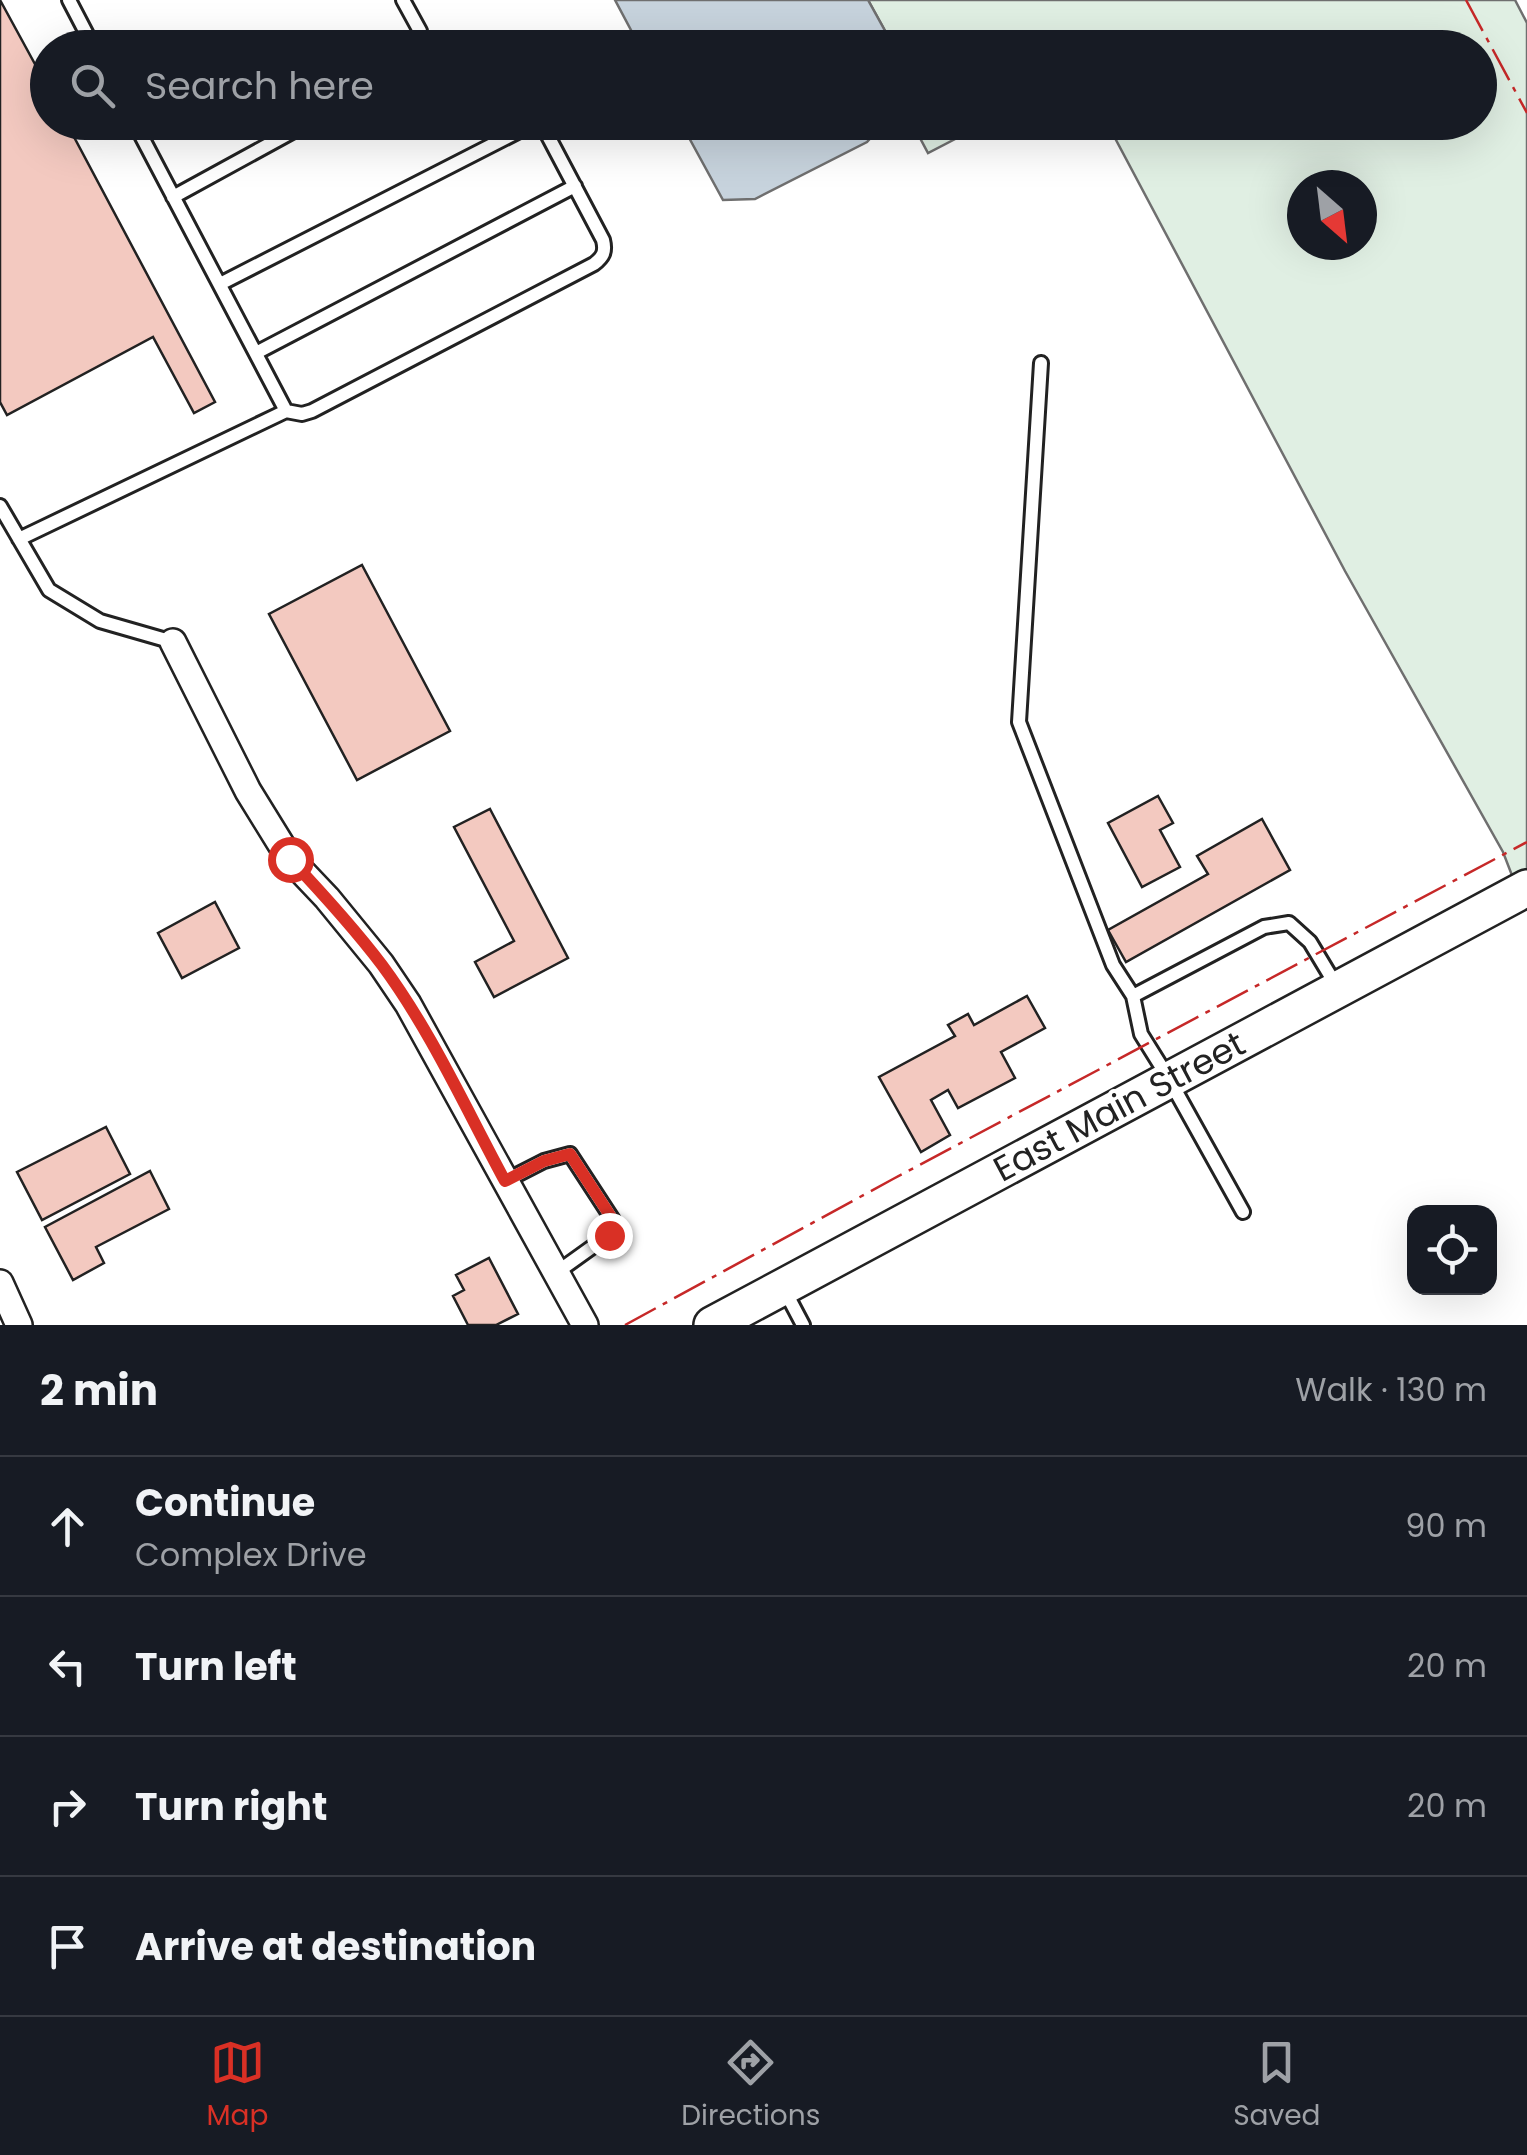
<!DOCTYPE html>
<html lang="en">
<head>
<meta charset="utf-8">
<style>
  :root { --surface:#171b24; --page:#20242c; --text:#f1f3f6; --muted:#9ea1a6; --line:#363941; --accent:#d93025 }
  body { margin:0; font-family:Poppins,sans-serif; background:var(--page); color:var(--text) }
  .controls { position:absolute; right:30px; bottom:30px; display:grid; overflow:hidden; border-radius:20px; box-shadow:0 10px 40px #0002 }
  .controls button { width:90px; height:90px; display:grid; place-items:center; padding:0; border:0; border-bottom:2px solid var(--line); background:var(--surface); color:var(--text); font:50px sans-serif }
  .compass { position:absolute; left:1287px; top:170px; width:90px; height:90px; border-radius:50%; background:var(--surface); box-shadow:0 10px 40px #0002; rotate:152deg }
  .stop { position:absolute; width:30px; height:30px; margin:-22px; border:8px solid #d93025; border-radius:50%; background:#fff }
  .stop.end { background:#d93025; border-color:#fff; box-shadow:0 2px 10px #0008 }
  .list { margin:0; padding:0; list-style:none }
  h2 { display:flex; justify-content:space-between; align-items:center; height:130px; margin:0; padding:0 40px; font-size:42px }
  h2 small { font-size:32px; font-weight:400; color:var(--muted) }
  .list li { display:grid; grid-template-columns:65px 1fr auto; gap:30px; align-items:center; box-sizing:border-box; height:140px; padding:0 40px; border-top:2px solid var(--line) }
  .list b { display:block; font-size:38px; white-space:nowrap }
  .list p { margin:0; font-size:32px; white-space:nowrap; color:var(--muted) }
  .list em { font-size:32px; font-style:normal; color:var(--muted) }
  .icon { flex:none; width:55px; height:55px; fill:none; stroke:currentColor; stroke-width:2; stroke-linecap:round; stroke-linejoin:round }
  .map { position:relative; flex:none; width:1527px; height:1325px; overflow:hidden }
  .search { position:absolute; background:var(--surface); box-shadow:0 10px 40px #0002; left:30px; right:30px; top:30px; height:110px; display:flex; align-items:center; gap:25px; box-sizing:border-box; padding:0 35px; border-radius:55px; color:var(--muted); font-size:38px }
  .sheet { height:690px; background:var(--surface) }
  nav { display:flex; justify-content:space-around; align-items:center; box-sizing:border-box; height:140px; border-top:2px solid var(--line); background:var(--surface); font-size:28px; color:var(--muted) }
  nav a { display:grid; justify-items:center; gap:5px }
  nav .on { color:var(--accent) }
  .map>svg:first-child { display:block }
  .green { fill:#e0efe3; stroke:#6f6f6f; stroke-width:2.5; fill-rule:evenodd }
  .water { fill:#c7d3dd; stroke:#6f6f6f; stroke-width:2.5 }
  .building { fill:#f3c9c0; stroke:#222; stroke-width:2.5 }
  .lines { fill:none; stroke-linecap:round; stroke-linejoin:round }
  .lane-casing { stroke:#222; stroke-width:18 }
  .street-casing { stroke:#222; stroke-width:30 }
  .secondary-casing { stroke:#222; stroke-width:40 }
  .lane { stroke:#fff; stroke-width:12 }
  .street { stroke:#fff; stroke-width:25 }
  .secondary { stroke:#fff; stroke-width:35 }
  .power { stroke:#c62828; stroke-width:2.5; stroke-dasharray:35 8 5 8; stroke-linecap:butt }
  .route { stroke:#d93025; stroke-width:12 }
  .labels { text-anchor:middle; dominant-baseline:central; stroke-width:8; stroke-linejoin:round; paint-order:stroke }
  .street-label { font-size:35px; fill:#222; stroke:#fff }
</style>
</head>
<body>
<div class="map">
<svg width="1527" height="1325" viewBox="0 0 1527 1325">
  <rect width="100%" height="100%" fill="#fff"/>
  <path class="green" d="M868 0H1515L1527 23V870L1513 878 1503 852 1345 571 1107 123 1480 122V48L894 47ZM1302 185H1362V245H1302Z
    M912 123H986L928 153Z"/>
  <path class="water" d="M615 0H868L894 47H640Z
    M681 123H884L867 142 755 199 723 200Z"/>
  <path class="building" d="M0 0 48 88V122H66L215 402 194 413 153 337 7 415 0 402Z
    M362 565 450 731 357 780 269 614Z
    M1158 796 1173 823 1160 830 1180 867 1142 887 1108 823Z
    M490 809 568 958 494 997 475 962 514 941 454 827Z
    M1262 819 1290 870 1126 962 1108 930 1208 874 1197 856Z
    M215 902 239 948 182 978 158 933Z
    M1027 996 1045 1028 1001 1052 1015 1078 958 1108 948 1090 931 1100 950 1135 921 1152 879 1077 955 1036 948 1025 968 1014 974 1025Z
    M106 1127 130 1174 42 1220 17 1172Z
    M150 1171 169 1209 96 1247 104 1263 73 1280 45 1227Z
    M489 1258 518 1314 496 1325H468L453 1296 464 1290 456 1275Z"/>
  <g class="lines">
    <defs>
      <path id="lane" d="M69 0 94 48
        M403 0 420 31 421 48
        M173 197 310 122
        M220 284 533 124 541 127 547 134 603 240C606 252 603 257 594 264L312 411 302 414 286 411
        M256 353 575 186
        M1041 363 1019 722 1113 965 1133 996
        M0 506 49 590 100 621 173 642
        M19 539 286 411 134 122
        M505 1181 544 1161 570 1154 613 1220 609 1235 556 1273
        M1243 1212 1169 1079 1141 1034 1133 996 1264 927 1289 923 1310 942 1337 987
        M784 1289 803 1325"/>
      <path id="street" d="M173 642 248 791 290 859 327 898 381 964 408 1004 585 1325
        M0 1283 19 1325"/>
      <path id="secondary" d="M712 1325 1527 888"/>
    </defs>
    <use href="#lane" class="lane-casing"/>
    <use href="#street" class="street-casing"/>
    <use href="#secondary" class="secondary-casing"/>
    <use href="#lane" class="lane"/>
    <use href="#street" class="street"/>
    <use href="#secondary" class="secondary"/>
    <path class="power" d="M1466 0 1527 113
      M625 1325 893 1179 1527 842"/>
  </g>
  <g class="lines">
    <path class="route" d="M290 859C322 893 354 928 382 965 431 1031 466 1109 505 1181L544 1161 570 1154 613 1220 609 1235"/>
  </g>
  <g class="labels">
    <g class="street-label">
      <text transform="translate(1119 1106) rotate(-28)">East Main Street</text>
    </g>
  </g>
</svg>
<div class="controls">
<button><svg class="icon" aria-label="locate" viewBox="0 0 24 24"><circle cx="12" cy="12" r="6"/><path d="M12 2v4M12 18v4M2 12h4M18 12h4"/></svg></button>
</div>
<svg class="compass" viewBox="-18 -18 36 36"><path d="M0-13l5 13h-10z" fill="#e53935"/><path d="M0 13l5-13h-10z" fill="#9ea1a6"/></svg>
<div class="stop" style="left:290px;top:859px"></div>
<div class="stop end" style="left:609px;top:1235px"></div>
<div class="search"><svg class="icon" aria-label="search" viewBox="0 0 24 24"><circle cx="10" cy="10" r="6"/><path d="M15 15l6 6"/></svg>Search here</div>
</div>
<section class="sheet">
<h2>2 min<small>Walk · 130 m</small></h2>
<ul class="list">
<li><svg class="icon" aria-label="ahead" viewBox="0 0 24 24"><path d="M12 20V5M6 11l6-6 6 6"/></svg><div><b>Continue</b><p>Complex Drive</p></div><em>90 m</em></li>
<li><svg class="icon" aria-label="left" viewBox="0 0 24 24"><path d="M17 20v-9H6M10 6l-5 5 5 5"/></svg><div><b>Turn left</b></div><em>20 m</em></li>
<li><svg class="icon" aria-label="right" viewBox="0 0 24 24"><path d="M7 20v-9h11M14 6l5 5-5 5"/></svg><div><b>Turn right</b></div><em>20 m</em></li>
<li><svg class="icon" aria-label="arrive" viewBox="0 0 24 24"><path d="M6 21V4h12l-3 4 3 4H6"/></svg><div><b>Arrive at destination</b></div></li>
</ul>
</section>
<nav>
<a class="on"><svg class="icon" aria-label="map" viewBox="0 0 24 24"><path d="M3 6l6-2 6 2 6-2v14l-6 2-6-2-6 2zM9 4v14M15 6v14"/></svg>Map</a>
<a><svg class="icon" aria-label="directions" viewBox="0 0 24 24"><path d="M12 3l9 9-9 9-9-9zM9 14v-3h6M13 9l2 2-2 2"/></svg>Directions</a>
<a><svg class="icon" aria-label="saved" viewBox="0 0 24 24"><path d="M7 4h10v16l-5-4-5 4z"/></svg>Saved</a>
</nav>
</body>
</html>
